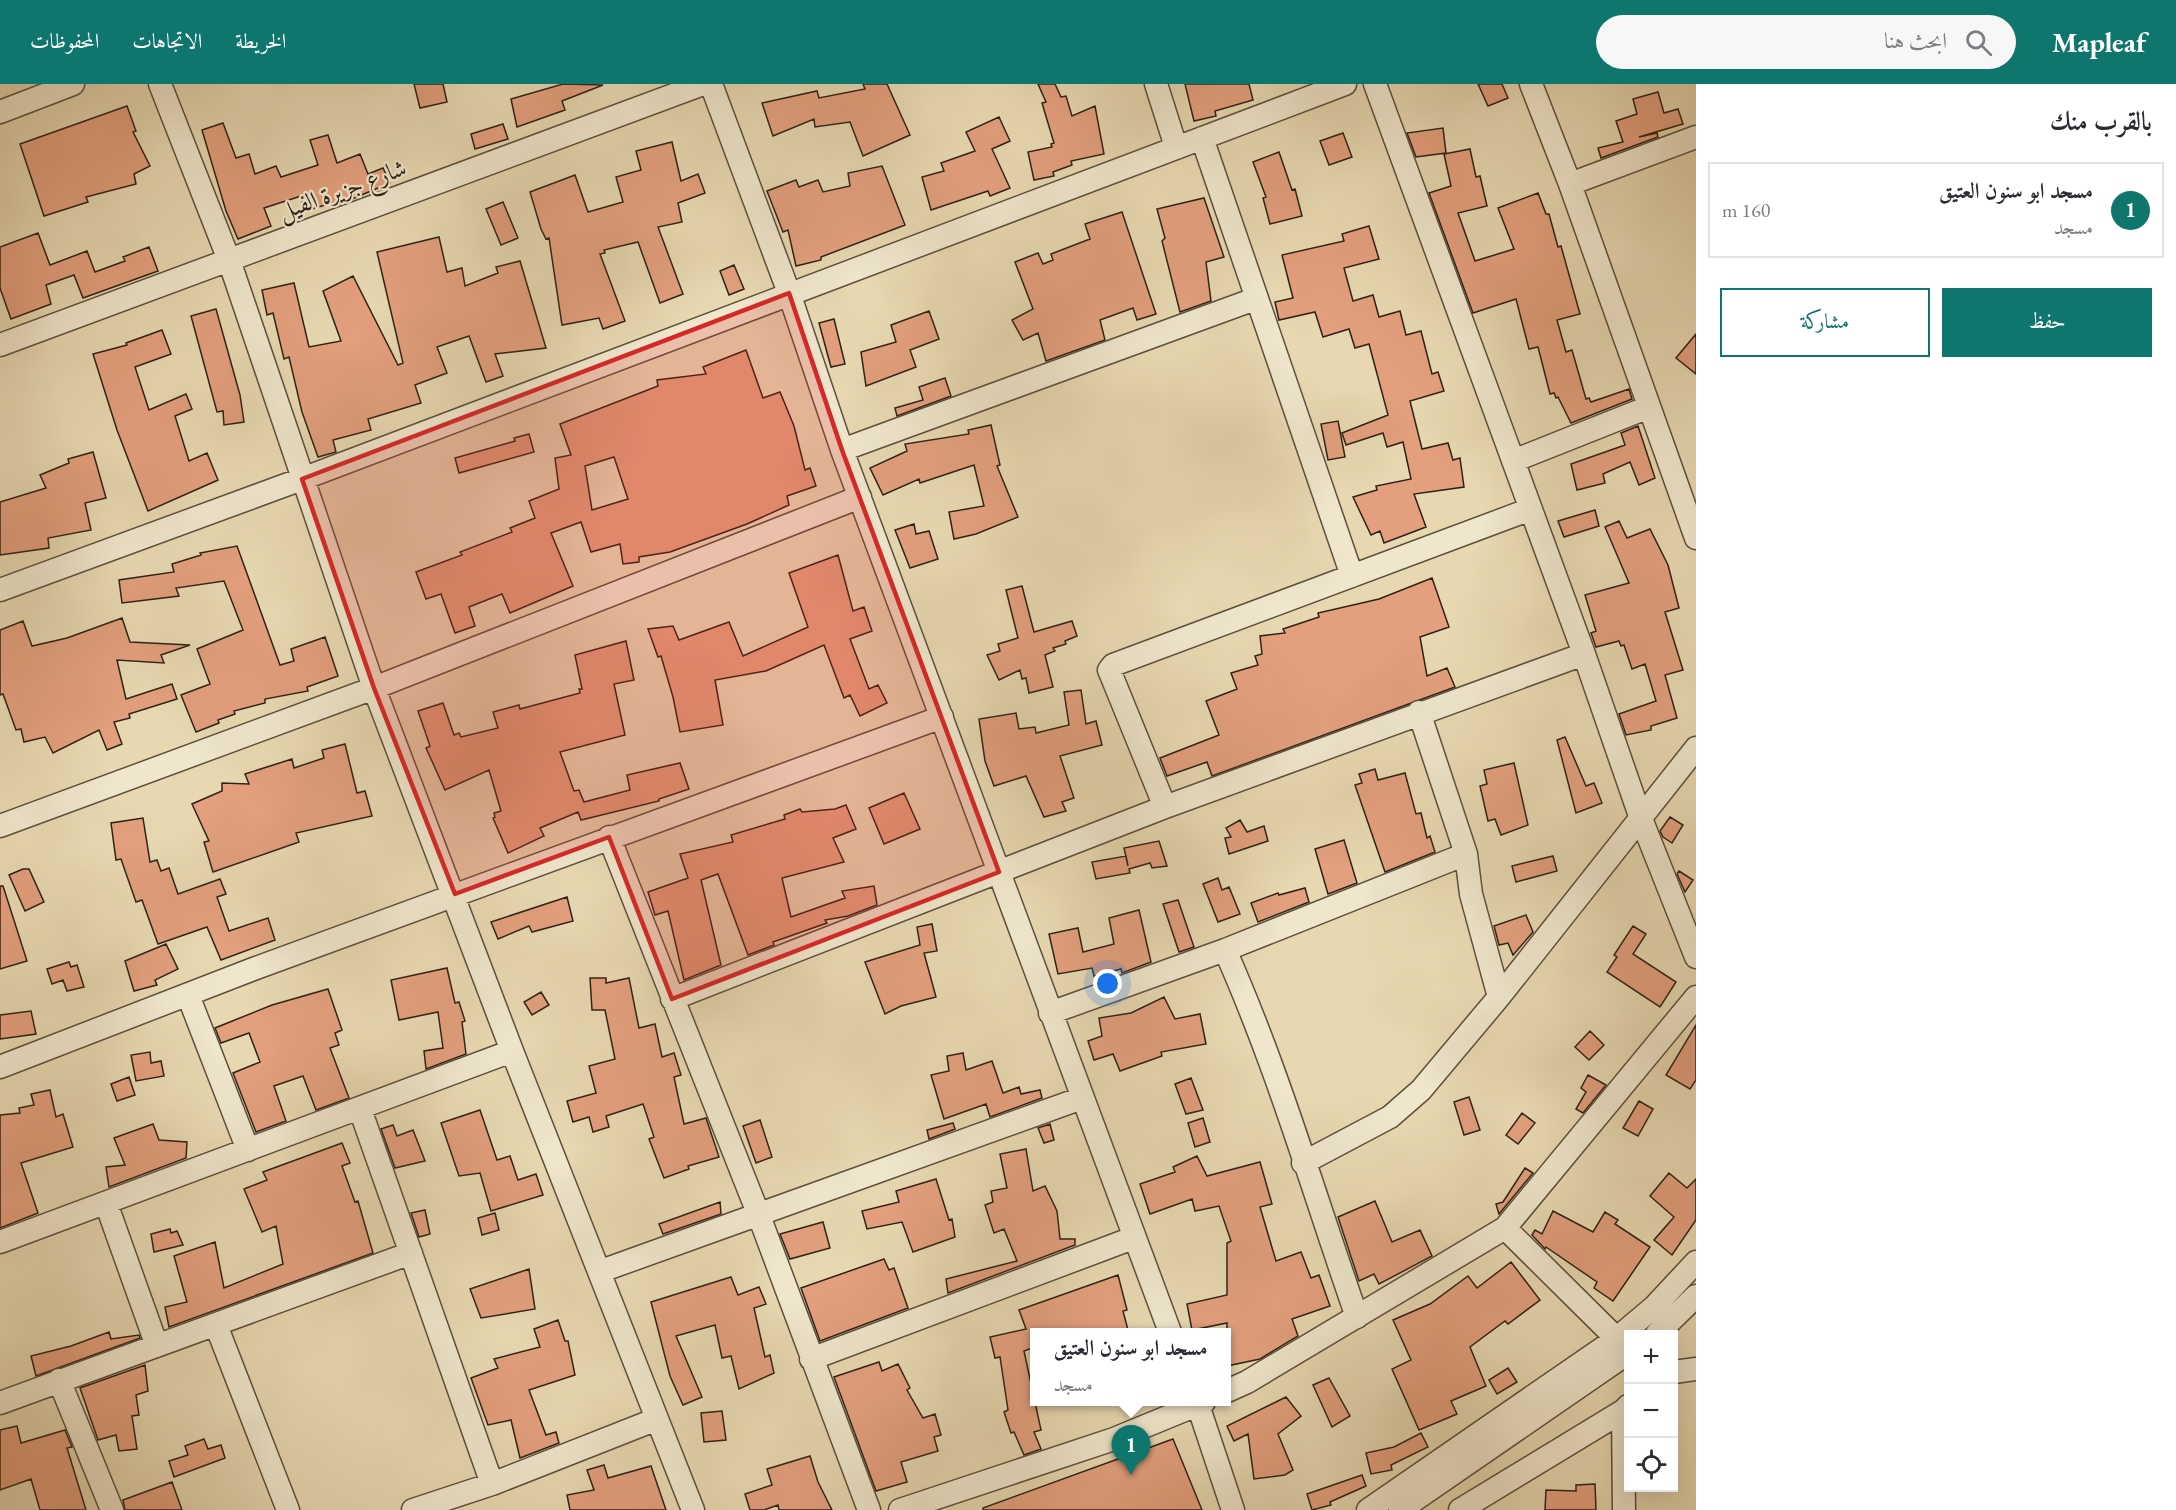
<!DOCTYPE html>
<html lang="ar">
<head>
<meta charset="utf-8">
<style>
  :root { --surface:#fff; --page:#f7f7f7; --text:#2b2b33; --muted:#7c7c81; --line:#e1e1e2; --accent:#0f766e }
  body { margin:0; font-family:"EB Garamond",Amiri,serif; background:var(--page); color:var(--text); direction:rtl }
  .controls { position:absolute; right:18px; bottom:18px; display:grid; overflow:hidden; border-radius:0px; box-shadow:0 6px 24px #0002 }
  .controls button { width:54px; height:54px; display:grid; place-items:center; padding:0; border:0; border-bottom:2px solid var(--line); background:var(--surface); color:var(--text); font:30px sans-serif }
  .you { position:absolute; left:1108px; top:900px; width:21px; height:21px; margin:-15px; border:4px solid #fff; border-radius:50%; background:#1a73e8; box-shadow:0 0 0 9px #1a73e833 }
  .badge { display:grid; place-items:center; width:39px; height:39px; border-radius:50%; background:var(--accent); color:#fff; font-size:20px; font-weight:700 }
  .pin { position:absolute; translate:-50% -50px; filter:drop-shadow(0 2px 3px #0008) }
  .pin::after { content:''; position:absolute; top:32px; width:21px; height:18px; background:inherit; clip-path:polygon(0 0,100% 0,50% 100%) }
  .popup { position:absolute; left:1030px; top:1244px; width:201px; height:78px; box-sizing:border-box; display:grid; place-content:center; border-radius:0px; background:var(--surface); filter:drop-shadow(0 2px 4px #0005); font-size:20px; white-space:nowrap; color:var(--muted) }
  .popup b { font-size:22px; color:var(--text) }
  .popup::after { content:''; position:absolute; left:50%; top:100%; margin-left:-12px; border:12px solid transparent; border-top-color:var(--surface) }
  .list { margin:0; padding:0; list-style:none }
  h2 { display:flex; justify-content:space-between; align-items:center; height:78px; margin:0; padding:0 24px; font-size:26px }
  h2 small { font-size:20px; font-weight:400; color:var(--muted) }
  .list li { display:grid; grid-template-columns:39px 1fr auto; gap:18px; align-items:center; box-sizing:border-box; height:96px; margin:0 12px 12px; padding:0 12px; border:2px solid var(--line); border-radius:0px }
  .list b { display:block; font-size:22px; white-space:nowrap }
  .list p { margin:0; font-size:20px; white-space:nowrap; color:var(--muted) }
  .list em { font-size:20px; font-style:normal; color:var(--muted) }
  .actions { display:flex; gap:12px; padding:18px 24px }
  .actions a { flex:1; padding:14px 0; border:2px solid var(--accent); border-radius:0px; text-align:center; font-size:21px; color:var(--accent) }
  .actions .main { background:var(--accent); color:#fff }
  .icon { flex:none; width:33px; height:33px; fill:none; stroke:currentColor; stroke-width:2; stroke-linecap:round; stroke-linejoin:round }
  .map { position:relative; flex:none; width:1696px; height:1426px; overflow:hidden; direction:ltr }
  header { display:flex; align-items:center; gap:36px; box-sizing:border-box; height:84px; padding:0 30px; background:var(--accent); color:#fff }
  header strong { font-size:28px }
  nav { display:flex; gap:33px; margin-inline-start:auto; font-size:21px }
  .search { width:420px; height:54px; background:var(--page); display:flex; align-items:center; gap:15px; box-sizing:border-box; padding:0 21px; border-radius:33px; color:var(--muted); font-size:22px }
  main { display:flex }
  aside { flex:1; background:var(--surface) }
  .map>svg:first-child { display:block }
  .building { fill:#e39f7e; stroke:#2e2216; stroke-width:1.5; fill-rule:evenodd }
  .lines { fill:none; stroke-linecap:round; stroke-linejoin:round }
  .minor-casing { stroke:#5c503d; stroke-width:25 }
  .minor { stroke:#efe6cc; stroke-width:22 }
  .marked { fill:#d62828; fill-opacity:0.2; stroke:#d62828; stroke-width:4.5; stroke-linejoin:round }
  .labels { text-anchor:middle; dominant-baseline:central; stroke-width:4.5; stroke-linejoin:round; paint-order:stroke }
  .street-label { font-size:24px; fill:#2e2216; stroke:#efe6cc }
</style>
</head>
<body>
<header>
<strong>Mapleaf</strong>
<div class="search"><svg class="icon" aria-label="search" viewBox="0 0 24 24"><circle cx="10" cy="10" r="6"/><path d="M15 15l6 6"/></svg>ابحث هنا</div>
<nav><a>الخريطة</a><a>الاتجاهات</a><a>المحفوظات</a></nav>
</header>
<main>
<aside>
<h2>بالقرب منك<small></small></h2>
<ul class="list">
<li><span class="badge">1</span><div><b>مسجد ابو سنون العتيق</b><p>مسجد</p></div><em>160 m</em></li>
</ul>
<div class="actions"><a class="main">حفظ</a><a>مشاركة</a></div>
</aside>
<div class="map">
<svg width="1696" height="1426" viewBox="0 0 1696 1426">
  <rect width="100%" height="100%" fill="#e7d8b1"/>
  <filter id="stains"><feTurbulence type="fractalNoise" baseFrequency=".00333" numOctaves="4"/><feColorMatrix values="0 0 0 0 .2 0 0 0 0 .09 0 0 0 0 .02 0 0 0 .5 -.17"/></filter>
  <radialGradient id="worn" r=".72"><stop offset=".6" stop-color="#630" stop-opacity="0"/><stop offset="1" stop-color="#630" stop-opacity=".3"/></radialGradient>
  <path class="building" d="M414 0H443L447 18 420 24Z
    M563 0 603 1 562 17 565 26 517 43 511 15Z
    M863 0H887L910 51 863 72 850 38 815 43 814 35 773 52 762 19 817 7 819 14 865 5Z
    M1038 0H1055L1061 13 1066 12 1072 32 1095 22 1104 70 1071 77 1072 81 1053 88 1054 92 1034 96 1028 68 1052 63 1051 60 1054 59 1042 19 1046 18Z
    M1185 0H1249L1253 16 1215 27 1216 32 1194 37Z
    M1478 0H1502L1508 14 1488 22Z
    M1658 8 1664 29 1678 25 1683 40 1639 53 1657 49 1658 53 1601 74 1598 64 1623 58 1616 37 1637 30 1633 15Z
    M127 22 136 47 133 48 150 82 134 90 136 100 86 113 88 118 44 132 20 60Z
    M999 33 1010 57 992 65 1010 104 990 112 988 107 931 126 922 93 944 87 941 79 975 67 966 48Z
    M223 39 236 74 249 70 255 90 276 82 281 93 318 81 310 56 328 51 337 79 360 70 368 90 383 84 390 99 333 123 332 119 305 127 301 112 264 124 271 142 238 155 226 127 202 46Z
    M503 40 508 55 475 65 471 50Z
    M1443 44 1446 69 1416 73 1407 49Z
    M1343 49 1352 73 1329 81 1320 57Z
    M672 58 681 97 698 90 705 109 678 119 682 138 658 143 683 210 660 219 638 158 604 166 605 169 600 170 625 237 603 245 599 234 562 241 549 154 546 155 541 145 530 108 575 91 588 128 623 118 616 93 641 86 636 67Z
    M1470 65 1476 93 1480 92 1487 122 1458 129 1475 177 1514 165 1498 124 1538 109 1546 130H1549L1558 163 1561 162 1580 230 1557 236 1566 268 1572 266 1586 315 1589 314 1591 318 1629 305 1632 315 1571 339 1558 313 1556 314 1554 309 1550 310 1538 263 1529 265 1516 215 1473 229 1429 109 1451 102 1444 70Z
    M1279 68 1292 106 1295 105 1302 132 1270 140 1263 114 1266 113 1253 78Z
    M882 82 905 141 821 173V176L796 182 788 146 783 148 767 107 796 96 799 103 818 96 823 108 850 102 848 89Z
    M1204 114 1224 173 1206 178 1211 217 1180 228 1162 157 1165 154 1157 125Z
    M503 118 518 154 501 161 486 125Z
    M1122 128 1156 230 1137 236 1133 224 1100 236 1105 256 1046 277 1038 249 1023 256 1012 236 1033 225 1015 178 1038 169 1043 180 1053 176 1051 170 1090 155 1085 140Z
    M1369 142 1379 175 1344 184 1353 217 1373 211 1379 233 1400 227 1406 251 1421 247 1432 290 1438 288 1444 307 1410 317 1422 365 1448 359 1453 376 1460 374 1464 403 1414 410 1426 443 1384 459 1380 447 1371 451 1353 413 1377 406 1376 402 1411 395 1403 358 1387 363 1383 349 1346 361 1342 349 1388 331 1369 260 1355 264 1349 245 1323 253 1315 228 1279 236 1275 218 1293 214 1282 171 1344 157 1342 150Z
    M38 149 50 181 87 167 95 188 125 177 123 173 149 163 158 187 83 214 74 191 46 201 51 220 11 235 0 204V163Z
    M439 153 447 188 462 184 465 202 498 189 496 183 520 177 546 264 495 270 503 292 486 298 469 252 437 263 447 289 415 301 421 319 368 335 371 346 333 356 336 368 318 373 302 328 289 273 284 275 273 229 267 231 262 206 294 199 309 263 341 257 323 207 353 192 398 281 403 279 377 168Z
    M734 181 744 205 729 211 720 187Z
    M216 225 240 311 244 338 224 341 223 327 217 328 191 232Z
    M929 227 939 255 910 266 916 283 866 302 861 268 896 258 891 241Z
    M834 235 845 280 831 283 819 239Z
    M162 246 171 270 135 283 149 326 186 310 192 325 175 332 189 377 207 369 218 396 148 427 117 346 93 270 127 261 126 259Z
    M1696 250V290L1676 274Z
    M746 266 763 314 780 308 794 342 805 386 810 384 816 402 787 412 789 421 747 440 670 468 639 473V478L623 480 620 460 591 468 581 438 551 449 573 502 510 529 502 510 469 523 475 542 455 549 441 510 426 515 416 488 462 471 460 468 512 448 510 444 535 434 529 417 559 405 555 374 571 371 560 340 658 302 657 296 706 290 703 283ZM614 373 628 415 592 426 585 382Z
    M945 294 951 312 897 332 895 324 923 316 919 303Z
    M1338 337 1345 373 1328 376 1321 340Z
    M991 341 1000 381 997 382 1018 433 976 450 954 455 949 428 984 422 974 381 920 399 919 395 883 411 870 384 907 367 905 360 969 350 968 346Z
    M1638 342 1655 394 1639 401 1630 378 1603 390 1605 399 1577 406 1571 380 1625 361 1621 349Z
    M529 350 534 368 459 389 455 374 515 357 514 354Z
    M93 368 106 414 85 419 91 446 48 454 49 464 0 471V418L46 404 40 391 69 379 68 375Z
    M1595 426 1599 442 1564 453 1558 437Z
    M1619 437 1627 454 1650 445 1668 481 1679 524 1665 528 1683 586 1665 591 1677 634 1651 642V646L1626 651 1619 630 1656 617 1645 580 1632 585 1624 561 1621 562 1619 557 1596 563 1591 549 1596 547 1585 511 1629 499 1605 443Z
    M914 440 916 450 929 447 938 475 910 484 895 446Z
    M237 462 280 581 294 577 291 565 325 553 338 592 307 603 308 607 265 615V619L234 627 235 630 218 636 219 639 196 648 181 611 210 600 197 565 243 546 224 497 176 504 179 512 122 519 119 496 174 488 172 480 201 471 200 469Z
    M838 471 853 527 864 523 872 547 850 555 869 605 878 601 887 619 860 632 850 611 844 614 824 561 766 587 715 596 723 641 680 648 673 613 661 572 658 573 648 545 673 542 679 556 729 538 743 572 808 543 789 489Z
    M1432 494 1449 543 1420 553 1427 592 1447 584 1455 603 1212 692 1207 678 1167 692 1160 674 1219 651 1206 617 1237 605 1231 589 1258 581 1255 572 1262 570 1260 552 1285 549 1283 545 1319 533 1318 529 1379 515Z
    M1022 502 1034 548 1072 537 1077 552 1065 557 1066 560 1053 564 1055 567 1045 571 1053 603 1029 609 1026 594 1022 595 1020 586 999 596 987 571 1000 567 998 560 1018 554 1006 506Z
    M122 534 130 558 190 561 161 571 164 579 117 576 126 615 172 600 177 615 129 630 130 634 114 638 122 660 107 666 99 646 53 669 45 653 24 658 21 645 16 646 3 610 0 611V546L23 537 32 562 67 554Z
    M626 557 634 596 614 600 625 651 560 668 574 707 579 706 584 718 630 706 627 691 680 679 689 705 659 715V717L581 736 578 728 540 744 544 752 508 769 493 734 495 733 494 729 501 727 489 686 445 706 426 664 430 662 418 627 443 619 454 651 459 649 461 653 498 644 493 628 519 621 520 625 580 609 579 605H582L575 571Z
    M1081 606 1086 640 1096 637 1102 661 1060 672 1074 714 1062 718 1066 727 1044 733 1026 692 994 702 985 677 979 635 1016 629 1019 645 1035 643 1036 649 1069 641 1064 608Z
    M1565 653 1586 702 1594 699 1602 719 1576 729 1557 656Z
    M345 660 357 709 365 707 372 732 296 749 299 758 213 788 204 758 209 757 192 720 222 707V699L249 700 245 690 292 675 294 684 324 674 322 666Z
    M1514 679 1528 741 1501 751 1495 735 1488 737 1480 702 1487 700 1484 686Z
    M1375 685 1378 696 1405 689 1416 730 1421 729 1427 754 1430 752 1435 768 1385 788 1355 701 1362 699 1359 690Z
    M904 709 920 745 884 760 869 724Z
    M846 721 856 745 833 754 844 778 782 794 791 833 845 814 842 807 874 802 877 821 848 832 825 836 827 839 773 858 774 861 748 871 718 790 701 796 721 881 684 896 668 827 655 831 648 808 688 794 680 770 733 758 731 751 785 735 784 731 800 725 802 728 835 725Z
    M1670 733 1683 741 1672 759 1663 753 1660 747Z
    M143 734 150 778 157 776 161 787 169 784 178 810 220 795 226 810 217 813 229 847 268 834 275 856 221 876 207 843 158 860 142 816 136 818 121 775 116 776 111 739Z
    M1240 736 1247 748 1264 742 1268 757 1229 770 1225 754 1231 753 1226 744Z
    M1344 756 1357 799 1328 810 1315 765Z
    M1159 757 1167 782 1152 784 1150 779 1129 785 1130 789 1096 795 1092 778 1126 772 1128 782 1124 764Z
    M1553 772 1557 787 1516 798 1512 782Z
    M23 785H29L44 818 25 827 9 791Z
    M1679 787 1693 796 1685 808 1677 790Z
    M1218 794 1222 806 1229 803 1240 830 1218 838 1203 800Z
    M0 802H3L27 877 0 885Z
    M1305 804 1309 818 1258 838 1251 819 1278 809 1279 811Z
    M567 813 573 837 532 848 529 842 498 855 491 838Z
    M1178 816 1194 863 1179 868 1163 820Z
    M1139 826 1151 878 1122 889 1121 885 1094 892 1092 884 1058 890 1049 850 1078 844 1083 868 1114 860 1109 834Z
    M1526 831 1533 848 1513 871 1508 859 1499 861 1494 842Z
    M932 840 937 867 924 869 936 913 901 922 885 930 865 878 920 861 917 843Z
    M1633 842 1646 850 1633 870 1676 898 1660 923 1607 888 1617 873 1614 871Z
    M166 860 178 885 155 896 157 901 134 907 125 877Z
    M69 878 71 883 77 881 84 903 67 907 63 896 52 900 47 885Z
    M447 884 455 919 459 918 465 937 462 938 466 970 426 985 424 967 443 964 438 928 399 936 391 896Z
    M590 894H606V899L629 894 639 944 655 940 662 973 674 969 681 991 674 993 684 1040 706 1034 719 1073 688 1082 689 1085 664 1094 649 1055 654 1053 643 1020 606 1032 609 1043 593 1048 589 1033 573 1038 567 1017 596 1009 589 982 615 975 605 926H592Z
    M328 905 342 946 335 949 339 961 330 964 349 1014 316 1026 303 992 274 1002 286 1037 256 1048 233 989 260 978 249 949 221 959 215 944 272 921Z
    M541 908 549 921 532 931 524 918Z
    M1164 913 1175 935 1200 930 1206 960 1161 968 1162 972 1120 987 1113 970 1094 976 1088 957 1102 952 1099 934 1131 929Z
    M31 927 36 950 0 955V931Z
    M1696 941V996L1690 1005 1666 991Z
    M1590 947 1604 961 1589 976 1575 963Z
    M150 968 151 979 161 977 164 992 136 997 131 971Z
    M963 969 966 986 992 977 1003 1009 1019 1003 1021 1010 1040 1006 1042 1014 990 1033 986 1020 944 1035 931 991 949 987 947 972Z
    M1588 991 1606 1001 1583 1029 1576 1025 1586 1008 1581 1004Z
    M129 993 135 1011 117 1017 111 1000Z
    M1191 994 1203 1026 1186 1030 1175 1000Z
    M50 1006 56 1033 63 1030 73 1063 21 1079 38 1129 0 1144V1031L20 1029 19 1024 34 1021 31 1010Z
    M1469 1013 1480 1046 1464 1051 1454 1018Z
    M1639 1017 1653 1025 1638 1052 1623 1044Z
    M480 1026 497 1076 510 1072 518 1096 536 1090 543 1111 491 1127 480 1089 459 1092 441 1039Z
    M1522 1029 1535 1039 1518 1060 1506 1051Z
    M1203 1034 1210 1058 1195 1063 1188 1039Z
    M760 1036 772 1073 756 1079 743 1042Z
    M953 1039 955 1045 929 1055 927 1046Z
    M153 1040 159 1056 187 1058 186 1074 109 1103 106 1083 125 1081 114 1054Z
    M1050 1040 1054 1056 1044 1059 1038 1044Z
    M393 1041 397 1052 413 1046 425 1077 395 1084 381 1045Z
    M342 1059 350 1079 342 1082 355 1118 358 1117 373 1169 169 1243 165 1223 187 1218 174 1172 215 1158 224 1204 283 1180 276 1142 262 1148 244 1105 267 1096 263 1088Z
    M1026 1065 1033 1107 1045 1102 1057 1127 1060 1155H1075V1161L948 1209 946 1195 1017 1177 1004 1145 994 1149 985 1121 993 1118 991 1107 1007 1104 1000 1070Z
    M1197 1072 1207 1092 1260 1078 1272 1120 1260 1123 1276 1177 1301 1168 1311 1194 1319 1191 1330 1222 1292 1235 1298 1252 1260 1275 1227 1282V1239L1192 1246 1187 1220 1227 1211V1159L1231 1157 1219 1122 1195 1127 1192 1115 1150 1130 1140 1100 1175 1088 1173 1083Z
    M1525 1084 1533 1089 1499 1130 1496 1120 1503 1118Z
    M1669 1089 1687 1104 1696 1095V1136L1672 1171 1654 1156 1674 1133 1650 1112Z
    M936 1095 949 1136 952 1135 955 1153 913 1168 902 1138 867 1145 862 1127 899 1118 896 1107Z
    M1375 1117 1392 1158 1420 1146 1432 1172 1379 1200 1374 1190 1359 1197 1338 1133Z
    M720 1118 721 1130 663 1150 659 1140Z
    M425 1126 430 1150 419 1153 411 1129Z
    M1553 1127 1593 1148 1605 1128 1618 1136 1615 1140 1650 1163 1613 1217 1594 1204 1597 1198 1546 1163 1545 1165 1532 1151 1535 1146 1542 1150Z
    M495 1129 499 1146 482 1151 478 1134Z
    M823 1138 830 1164 790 1175 780 1150Z
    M170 1145 171 1149 177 1147 183 1161 154 1168 151 1150Z
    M884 1175 889 1186 894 1184 908 1224 820 1257 801 1204Z
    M1511 1178 1540 1216 1508 1240 1505 1237 1470 1263 1486 1302 1451 1317 1457 1330 1419 1346 1392 1285 1411 1276 1393 1236 1430 1220 1468 1192 1477 1204Z
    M529 1185 535 1225 481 1234 470 1205Z
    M1118 1191 1127 1226 1123 1227 1128 1246 1035 1248V1263L1024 1267 1041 1346 1034 1348 1041 1365 1024 1371 1014 1348 1011 1349 1004 1328 1008 1326 1000 1273 995 1274 990 1253 1026 1245 1019 1226Z
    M731 1193 738 1211 759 1203 766 1220 754 1224 765 1273 770 1271 774 1289 739 1305 731 1272 722 1274 715 1241 676 1252 702 1313 683 1321 670 1292 651 1218Z
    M558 1236 565 1257H568L575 1291 529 1306 546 1351 556 1348 559 1359 520 1374 511 1336 488 1341 471 1294 498 1284 494 1275 540 1263 534 1245Z
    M109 1248 111 1255 139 1251 140 1254 36 1292 31 1272 71 1262Z
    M879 1278 882 1287 898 1280 910 1304 907 1306 923 1334 935 1330 941 1351 934 1353 938 1367 901 1378 907 1398 876 1407 834 1293Z
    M145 1281 148 1307 136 1311 139 1331 132 1332 137 1365 119 1367 116 1351 98 1356 80 1304Z
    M1508 1284 1517 1298 1497 1310 1489 1296Z
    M1329 1294 1350 1332 1332 1343 1313 1301Z
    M1286 1313 1301 1332 1278 1350 1293 1386 1285 1391 1254 1395 1248 1350 1234 1357 1227 1342Z
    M722 1327 726 1356 704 1358 701 1329Z
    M17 1342 21 1359 65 1346 72 1363 67 1364 86 1426H40L31 1395 0 1406V1346Z
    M1421 1349 1428 1363 1391 1381 1392 1386 1371 1390 1366 1369 1394 1363Z
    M204 1355 208 1365 221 1361 225 1374 174 1393 169 1377 188 1371 185 1362Z
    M1173 1355 1202 1426H983V1424Z
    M810 1372 818 1398 832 1426H779L778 1421 764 1426H750L745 1410 772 1401 767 1385Z
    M604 1381 608 1394 651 1382 666 1426H570L567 1411 594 1406 587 1386Z
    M1362 1391 1366 1402 1330 1418 1331 1421 1312 1426 1307 1410Z
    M172 1398 182 1426H125L123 1416Z
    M1595 1400 1596 1426H1545L1546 1406 1576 1407V1401Z"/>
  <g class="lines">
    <defs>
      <path id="minor" d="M160 0 229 176 374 604 512 967 693 1426
        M711 0 789 209 842 366 1170 1248
        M1156 0 1176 63
        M1375 0 1584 570 1640 732 1696 873
        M1531 0 1570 100 1696 454
        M0 28 73 0
        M1202 54 1352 492
        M1570 100 1696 53
        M0 261 703 0
        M842 366 1255 215
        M1513 377 1649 323
        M0 506 302 395 1345 0
        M1419 628 1466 770 1471 810 1499 913
        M1165 723 1112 593 1109 586 1113 581 1531 425
        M0 742 374 604 860 413
        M609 753 758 1129 869 1426
        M1225 866C1278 985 1314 1110 1357 1233
        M188 911 248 1066
        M672 915 1165 723 1584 570
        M1050 929 1225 866 1466 770
        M0 983 256 884 942 633
        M360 1025 492 1400
        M1303 1079 1390 1033 1421 1006 1499 913 1696 664
        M106 1119 157 1262
        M1505 1144 1625 1263
        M0 1158 512 967
        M601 1187 1082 1014
        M216 1241 288 1426
        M1657 1250 1696 1212
        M811 1275 1133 1154
        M1674 1288 1696 1285
        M59 1296 112 1426
        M1227 1307 1247 1298 1505 1144 1696 913
        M1197 1318 1233 1426
        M0 1319 411 1169
        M413 1426 492 1400 657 1335
        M900 1426 1114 1355 1204 1318
        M1368 1426 1616 1255 1654 1223 1696 1178
        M1400 1426 1628 1269
        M1460 1426 1623 1327
        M1624 1426 1623 1327 1628 1322"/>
    </defs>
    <use href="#minor" class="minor-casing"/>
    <use href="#minor" class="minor"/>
  </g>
  <path class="marked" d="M789 209 842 366 999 788 672 915 609 753 455 810 374 604 302 395Z"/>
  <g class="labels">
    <g class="street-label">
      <text transform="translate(342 105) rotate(-20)">شارع جزيرة الفيل</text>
    </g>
  </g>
  <rect width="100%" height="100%" filter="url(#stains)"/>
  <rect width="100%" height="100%" fill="url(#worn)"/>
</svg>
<div class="controls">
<button>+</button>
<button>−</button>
<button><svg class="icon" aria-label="locate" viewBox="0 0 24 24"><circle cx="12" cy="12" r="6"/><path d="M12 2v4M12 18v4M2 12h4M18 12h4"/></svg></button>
</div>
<div class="you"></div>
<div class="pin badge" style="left:1131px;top:1391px">1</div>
<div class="popup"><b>مسجد ابو سنون العتيق</b>مسجد</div>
</div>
</main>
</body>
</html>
